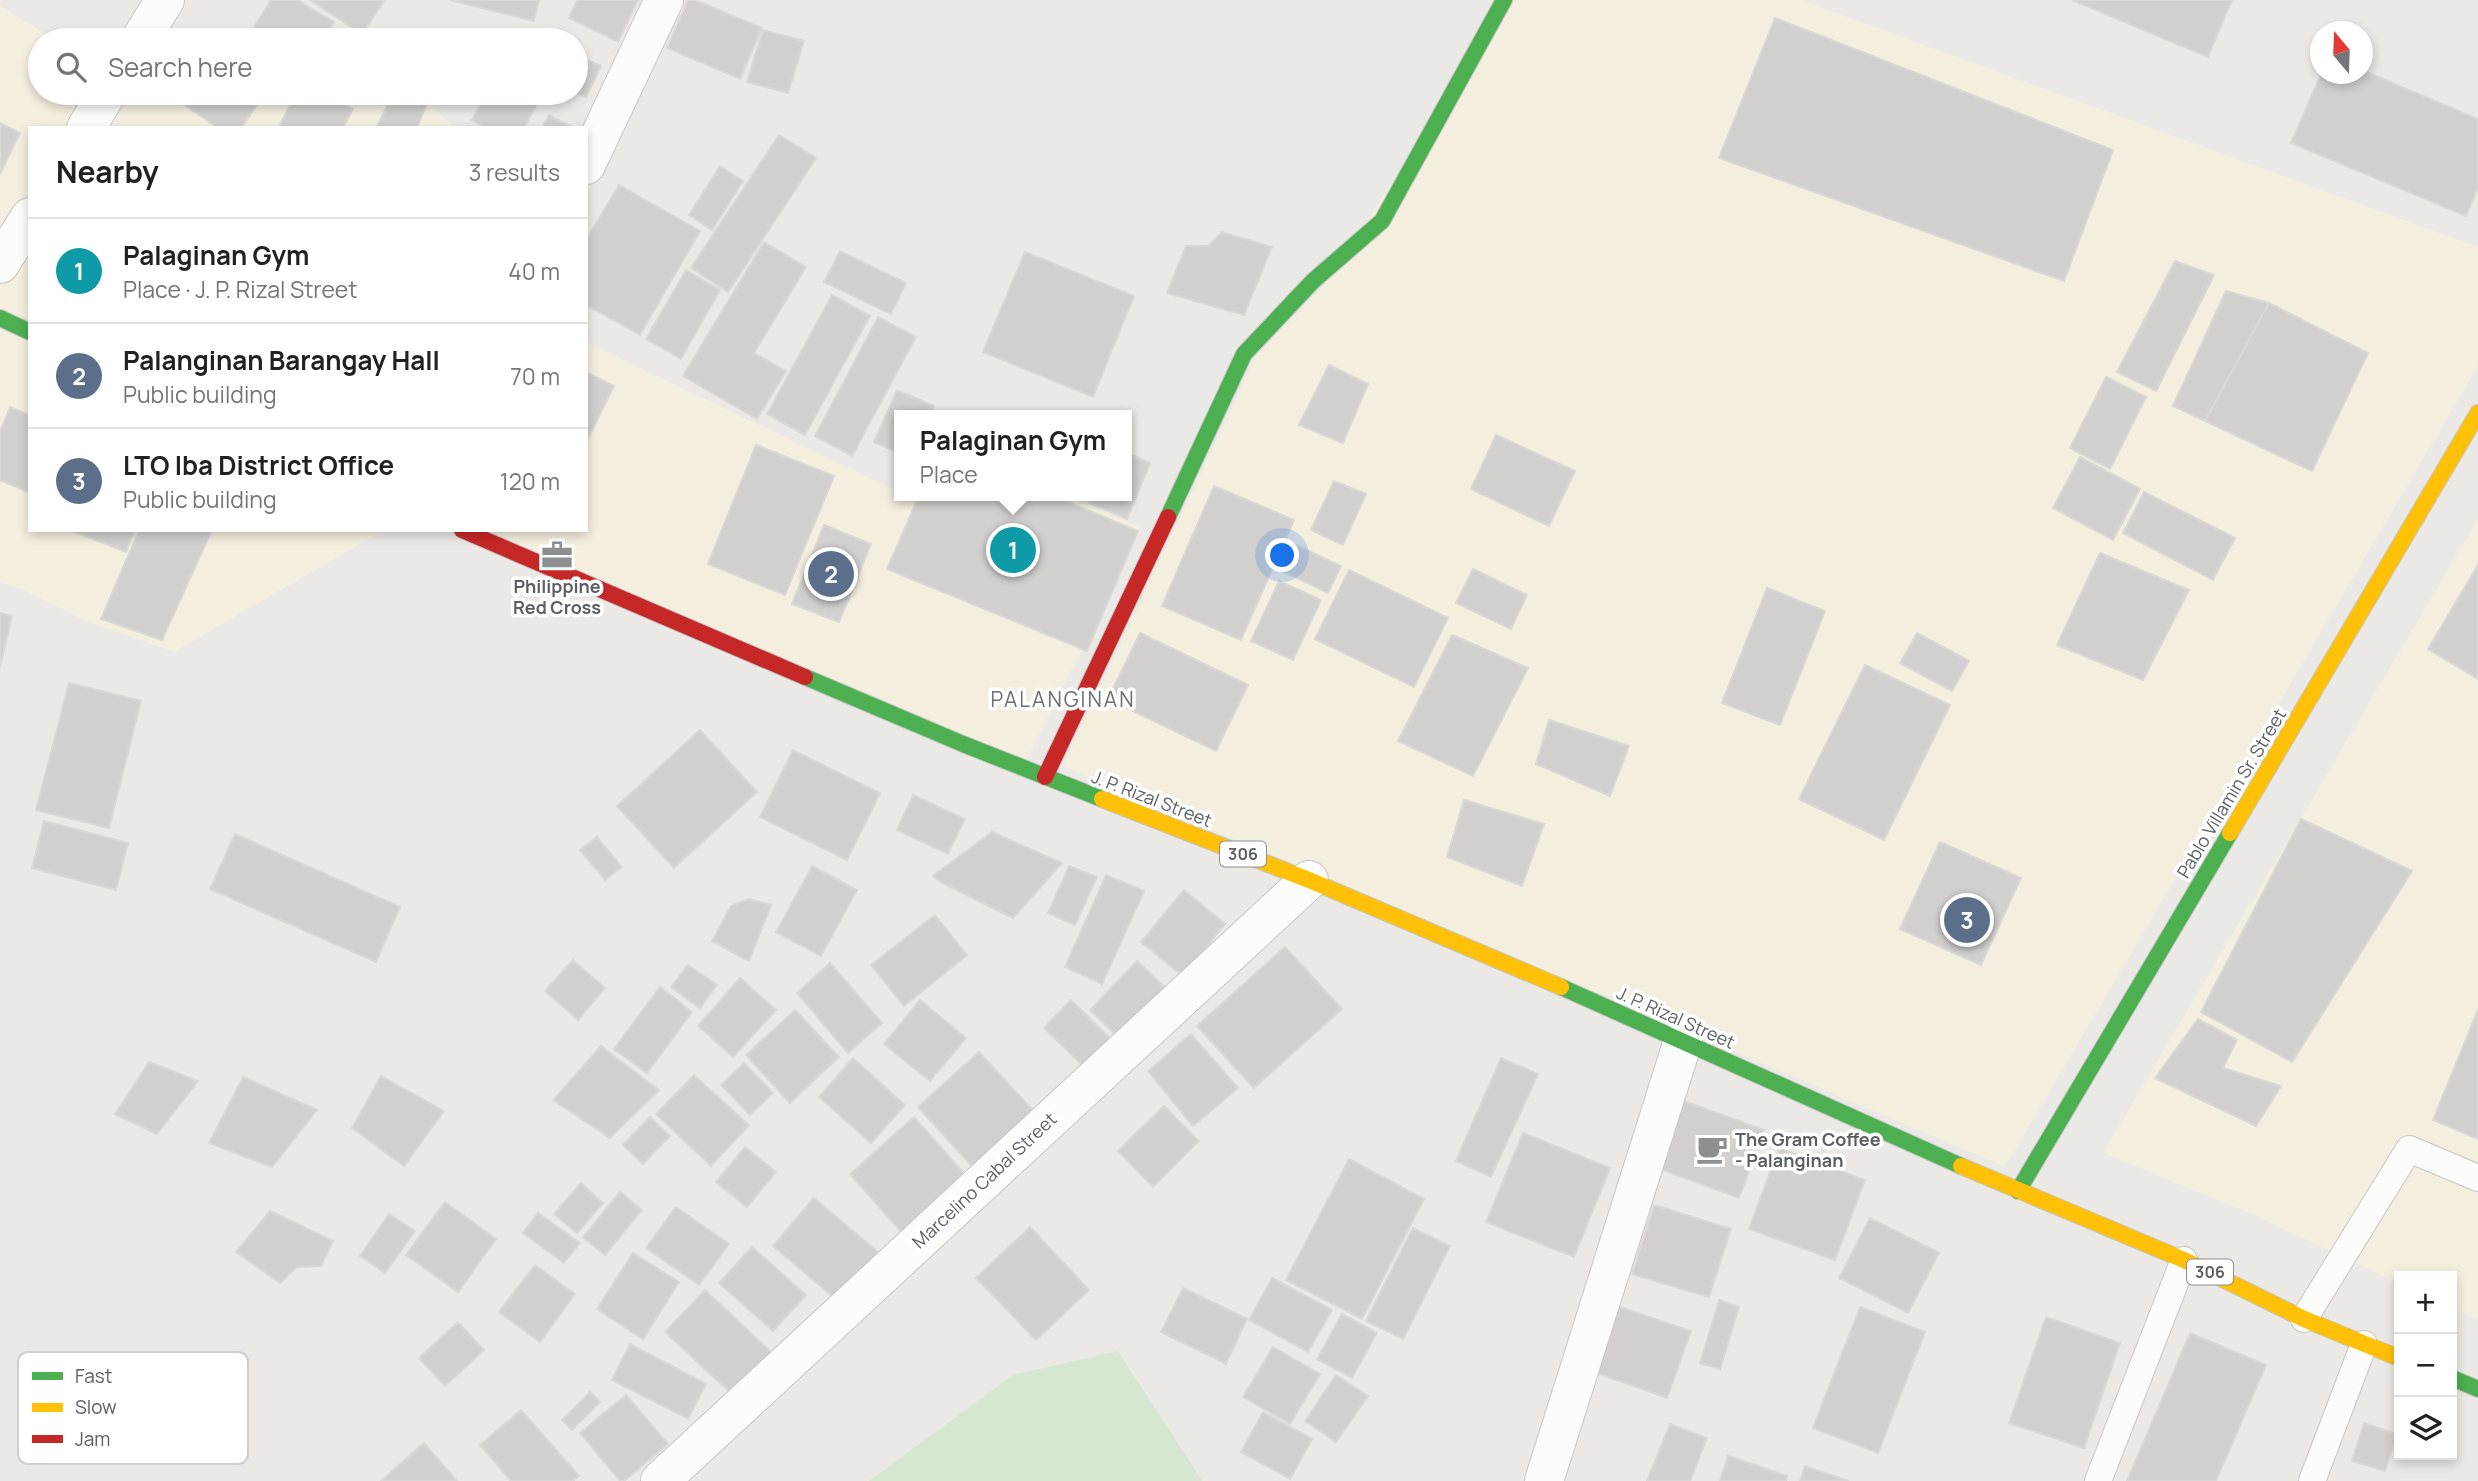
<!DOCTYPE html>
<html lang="en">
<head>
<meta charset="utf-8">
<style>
  :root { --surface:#fff; --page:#f6f6f6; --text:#202124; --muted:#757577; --line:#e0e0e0; --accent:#8d8f90 }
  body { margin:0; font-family:Manrope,sans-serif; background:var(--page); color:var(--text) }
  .controls { position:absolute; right:21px; bottom:21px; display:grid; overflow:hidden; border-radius:0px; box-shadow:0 4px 10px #0003 }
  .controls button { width:63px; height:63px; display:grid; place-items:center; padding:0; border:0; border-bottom:2px solid var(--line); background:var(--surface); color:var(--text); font:35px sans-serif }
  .compass { position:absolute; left:2310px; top:21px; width:63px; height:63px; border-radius:50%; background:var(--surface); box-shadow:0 4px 10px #0003; rotate:341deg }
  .you { position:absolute; left:1283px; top:556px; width:24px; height:24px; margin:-18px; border:5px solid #fff; border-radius:50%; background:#1a73e8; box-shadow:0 0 0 10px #1a73e833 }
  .badge { display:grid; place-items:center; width:46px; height:46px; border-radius:50%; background:var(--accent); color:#fff; font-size:23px; font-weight:700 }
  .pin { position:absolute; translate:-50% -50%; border:4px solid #fff; box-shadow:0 2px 7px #0006 }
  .popup { position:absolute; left:894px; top:410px; width:238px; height:91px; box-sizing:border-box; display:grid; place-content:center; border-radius:0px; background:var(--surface); filter:drop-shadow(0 2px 5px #0005); font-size:23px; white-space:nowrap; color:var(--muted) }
  .popup b { font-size:26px; color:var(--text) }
  .popup::after { content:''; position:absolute; left:50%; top:100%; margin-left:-14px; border:14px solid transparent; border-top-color:var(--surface) }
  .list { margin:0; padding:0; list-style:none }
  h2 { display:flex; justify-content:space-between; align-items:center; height:91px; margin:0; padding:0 28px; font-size:30px }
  h2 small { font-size:23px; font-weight:400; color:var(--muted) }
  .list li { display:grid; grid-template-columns:46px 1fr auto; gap:21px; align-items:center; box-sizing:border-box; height:105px; padding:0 28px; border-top:2px solid var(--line) }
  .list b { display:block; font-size:26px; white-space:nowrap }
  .list p { margin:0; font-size:23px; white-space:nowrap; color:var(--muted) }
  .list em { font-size:23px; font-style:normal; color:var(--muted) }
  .icon { flex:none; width:38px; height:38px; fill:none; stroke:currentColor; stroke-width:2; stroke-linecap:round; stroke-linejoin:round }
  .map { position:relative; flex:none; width:2478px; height:1481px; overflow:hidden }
  .search { position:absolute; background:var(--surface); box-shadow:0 4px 10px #0003; left:28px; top:28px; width:560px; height:77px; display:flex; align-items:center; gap:18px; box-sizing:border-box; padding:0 24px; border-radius:38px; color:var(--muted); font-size:26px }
  .panel { position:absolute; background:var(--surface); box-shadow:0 4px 10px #0003; left:28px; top:126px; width:560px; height:406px; border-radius:0px }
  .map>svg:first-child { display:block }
  .commercial { fill:#f4eedf }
  .green { fill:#d5e6d1 }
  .building { fill:#d1d0ce; stroke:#dad8d4; stroke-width:2 }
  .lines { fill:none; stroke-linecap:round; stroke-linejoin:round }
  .lane-casing { stroke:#c7c6c6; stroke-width:28 }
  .street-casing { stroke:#c7c6c6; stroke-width:40 }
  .fast-casing { stroke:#c6c6c6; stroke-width:18 }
  .slow-casing { stroke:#c6c6c6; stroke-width:18 }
  .jam-casing { stroke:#c6c6c6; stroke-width:18 }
  .lane { stroke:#fcfcfb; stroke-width:26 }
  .street { stroke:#fcfcfb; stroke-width:38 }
  .fast { stroke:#4caf50; stroke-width:16 }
  .slow { stroke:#ffc107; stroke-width:16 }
  .jam { stroke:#c62828; stroke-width:16 }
  .labels { text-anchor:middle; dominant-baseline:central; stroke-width:7; stroke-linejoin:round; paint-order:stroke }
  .shield { fill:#fff; stroke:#8c8f92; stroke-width:2 }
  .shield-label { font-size:16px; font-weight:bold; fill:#5b5f63 }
  .poi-label { font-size:18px; font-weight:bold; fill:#5b5f63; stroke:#fff }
  .street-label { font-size:18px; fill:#5b5f63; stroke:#fff }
  .quarter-label { font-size:21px; letter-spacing:2px; fill:#6c7175; stroke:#fff }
  .key { fill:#fff; stroke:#cecfd0; stroke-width:2 }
  .key-label { font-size:19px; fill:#5b5f63 }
</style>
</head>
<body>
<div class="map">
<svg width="2478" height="1481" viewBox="0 0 2478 1481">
  <rect width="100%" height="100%" fill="#ebe9e5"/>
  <path class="commercial" d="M1516 0H1801L2478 247V366L2005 1167 1063 766 1256 357 1322 287Z
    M0 6 56 40H40V93H334L360 102 380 93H411L428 103 456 128H30V330L0 316Z
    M0 328 30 342V530H384L174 652 89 622 19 588 0 582Z
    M586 342 899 492V496H1066L1142 528 1024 765 467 530H586Z
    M2478 519V1320L2452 1308V1276H2399V1284L2259 1217 2103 1153Z"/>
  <path class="green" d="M1118 1351 1202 1481H869L1013 1375Z"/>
  <path class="building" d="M271 0H297L334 22 323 40H246Z
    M310 0H385L362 34Z
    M450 0H539L534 21Z
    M577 0H638L618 42 569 18Z
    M688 0H695L762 28 740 79 667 48Z
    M2072 0H2232L2208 57Z
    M1775 18 2113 150 2064 281 1719 158Z
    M763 30 804 41 788 93 747 82Z
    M576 55 601 66 586 97 576 93Z
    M2362 70 2478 119V188L2466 216 2291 143 2321 74H2362Z
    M167 93H265L241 128H218Z
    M296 93H320L353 109 343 128H287L280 125Z
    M394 93H408L427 103 417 128H376Z
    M486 93H543L524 128H486L472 120Z
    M549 115 574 128H542Z
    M0 123 20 133 0 174Z
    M779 135 816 158 728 292 691 268Z
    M720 166 743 181 712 230 689 215Z
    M619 185 700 231 640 335 586 305V240Z
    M1222 232 1272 247 1244 315 1167 293 1186 246H1208Z
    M764 242 806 267 754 353 786 371 757 419 683 376Z
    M840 251 906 283 891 314 824 282Z
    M1025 252 1134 296 1093 397 983 352Z
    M2175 261 2214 275 2156 391 2117 372Z
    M686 270 720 290 681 359 646 339Z
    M2226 291 2269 303 2205 421 2173 406Z
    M832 295 870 316 805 435 767 414Z
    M2269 303 2368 353 2312 471 2205 421Z
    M878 317 916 337 852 456 815 436Z
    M1329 365 1368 384 1343 443 1299 425Z
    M586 372 614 386 586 443Z
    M2106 377 2146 397 2110 469 2070 448Z
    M897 390 934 406 930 415H899V453L874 442Z
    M10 407 30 415V493L0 480V432Z
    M1496 435 1575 471 1549 526 1471 489Z
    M756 445 834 476 785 595 708 564Z
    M1127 453 1150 463 1127 519 1089 503 1092 496H1127Z
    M2080 457 2140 489 2113 540 2053 508Z
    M1334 481 1366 494 1343 545 1311 530Z
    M1214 486 1294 520 1241 640 1162 606Z
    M2144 492 2235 538 2213 580 2123 533Z
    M919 496H1054L1138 531 1087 651 887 569Z
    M824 525 871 544 839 622 792 604Z
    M70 530H135L126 552Z
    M139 530H212L162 640 101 619Z
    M1296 545 1341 566 1328 593 1284 572Z
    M2100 553 2189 590 2143 680 2057 645Z
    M2478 565V679L2428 649Z
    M1473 569 1527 595 1511 629 1456 603Z
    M1349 570 1448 618 1414 687 1315 639Z
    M1279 581 1321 600 1293 660 1251 641Z
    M1767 588 1825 611 1780 725 1722 703Z
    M0 613 12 616 0 667Z
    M1140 633 1248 685 1216 751 1108 699Z
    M1917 633 1969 661 1952 691 1900 663Z
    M1452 635 1528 668 1473 776 1398 741Z
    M1865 665 1950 705 1884 840 1799 799Z
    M69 683 141 701 109 828 36 810Z
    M1549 720 1629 746 1610 796 1536 764Z
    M700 730 757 792 674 868 617 806Z
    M793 750 880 793 847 860 760 817Z
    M913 795 965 819 948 854 897 830Z
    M1464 800 1544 824 1522 886 1447 857Z
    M2301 819 2412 871 2292 1062 2201 1012Z
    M44 821 128 843 116 890 32 868Z
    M992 832 1062 863 1013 918 942 883 933 876Z
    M235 834 400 907 376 962 210 889Z
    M597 837 622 867 605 880 580 850Z
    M1940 842 2021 878 1981 965 1900 929Z
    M812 866 857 890 821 956 776 932Z
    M1069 866 1097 877 1075 925 1048 913Z
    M1106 875 1144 891 1102 984 1065 967Z
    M1184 890 1225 924 1183 976 1141 942Z
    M749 899 771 905 749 961 712 941 731 906Z
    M935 915 967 955 904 1006 871 965Z
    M1285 947 1342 1009 1254 1088 1197 1026Z
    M573 960 605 988 578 1020 545 991Z
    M1137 961 1172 994 1125 1044 1090 1010Z
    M830 963 882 1023 848 1053 797 993Z
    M688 965 717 985 700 1008 671 987Z
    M740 978 776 1010 733 1057 698 1026Z
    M660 987 692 1012 647 1073 614 1049Z
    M920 1000 966 1038 930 1081 884 1044Z
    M1071 1000 1111 1039 1084 1067 1044 1028Z
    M795 1010 839 1057 790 1103 746 1055Z
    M2478 1010V1139L2433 1120Z
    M2198 1019 2237 1040 2223 1068 2281 1086 2256 1126 2155 1078Z
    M1191 1034 1238 1088 1193 1126 1148 1071Z
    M601 1046 659 1090 610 1138 553 1100Z
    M979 1052 1039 1117 977 1172 918 1107Z
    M853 1058 905 1105 871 1143 819 1097Z
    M1501 1058 1538 1074 1491 1177 1456 1161Z
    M149 1062 198 1081 157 1134 115 1114Z
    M744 1063 773 1093 750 1115 721 1085Z
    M694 1075 749 1125 711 1166 656 1114Z
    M381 1076 444 1111 404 1166 352 1128Z
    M243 1077 317 1110 272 1167 209 1143Z
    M1684 1101 1764 1130 1739 1198 1660 1169Z
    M1164 1106 1199 1141 1153 1187 1118 1151Z
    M650 1117 670 1136 643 1164 623 1145Z
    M914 1117 968 1178 904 1235 850 1174Z
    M1523 1133 1610 1168 1574 1257 1486 1222Z
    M745 1147 776 1172 747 1207 716 1182Z
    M1779 1148 1865 1180 1835 1260 1749 1229Z
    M1349 1159 1424 1199 1362 1319 1286 1280Z
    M581 1183 603 1203 577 1233 554 1214Z
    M620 1192 642 1210 605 1255 583 1237Z
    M814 1198 878 1252 837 1300 773 1246Z
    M445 1202 496 1239 458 1292 406 1255Z
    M1654 1205 1731 1229 1709 1297 1632 1274Z
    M676 1207 729 1244 699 1285 646 1248Z
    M270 1211 333 1241 321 1266 297 1267 280 1283 236 1252Z
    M538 1213 580 1243 564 1263 523 1233Z
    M389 1214 415 1231 385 1273 360 1256Z
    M1870 1218 1939 1253 1908 1313 1839 1278Z
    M1030 1227 1089 1290 1036 1340 976 1278Z
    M1413 1228 1450 1246 1403 1339 1366 1321Z
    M752 1247 806 1295 773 1331 719 1283Z
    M633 1253 679 1282 643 1339 597 1309Z
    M535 1265 575 1294 540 1342 499 1312Z
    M1272 1278 1332 1310 1308 1352 1249 1320Z
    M1183 1288 1247 1319 1226 1364 1161 1332Z
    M705 1290 772 1353 733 1395 665 1332Z
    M1719 1300 1739 1307 1720 1369 1700 1363Z
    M1611 1304 1691 1331 1667 1398 1588 1370Z
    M1860 1307 1925 1332 1878 1453 1813 1428Z
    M1342 1314 1377 1333 1352 1378 1317 1359Z
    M2046 1317 2120 1343 2084 1448 2009 1423Z
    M458 1322 484 1350 445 1386 419 1358Z
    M2190 1333 2266 1365 2216 1481H2127Z
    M630 1344 706 1384 688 1419 612 1380Z
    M1273 1347 1320 1374 1290 1424 1243 1397Z
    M1336 1375 1368 1396 1336 1442 1305 1421Z
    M590 1392 600 1402 572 1430 562 1420Z
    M626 1395 668 1444 624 1481H620L580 1433Z
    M521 1410 579 1476 573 1481H511L480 1445Z
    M1263 1412 1312 1439 1290 1479 1241 1452Z
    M2364 1423 2397 1434 2385 1471 2352 1461Z
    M1670 1424 1707 1438 1690 1481H1647Z
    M424 1443 457 1481H381Z
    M1728 1456 1787 1476 1786 1481H1720Z
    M1805 1466 1849 1481H1800Z"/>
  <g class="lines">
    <defs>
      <path id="lane" d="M2304 1319 2409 1149 2478 1178
        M2098 1481 2184 1260
        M2312 1481 2364 1344"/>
      <path id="street" d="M140 40 165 0
        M86 128 107 93
        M586 165 664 0
        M0 264 30 217
        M660 1481 1309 880
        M1544 1481 1683 1041"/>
      <path id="fast" d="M0 318 30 332
        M1168 517 1244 354 1313 281 1382 221 1504 0
        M805 677 963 744 1102 799
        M1561 987 1961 1166
        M2018 1191 2230 833
        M2452 1378 2478 1389"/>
      <path id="slow" d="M1102 799 1309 880 1561 987
        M2230 833 2478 413
        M1961 1166 2184 1260 2304 1319 2399 1358"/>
      <path id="jam" d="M462 530 805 677
        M1045 777 1168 517"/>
    </defs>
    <use href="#lane" class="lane-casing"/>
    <use href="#street" class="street-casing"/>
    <use href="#fast" class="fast-casing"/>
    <use href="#slow" class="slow-casing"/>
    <use href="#jam" class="jam-casing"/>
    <use href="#lane" class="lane"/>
    <use href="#street" class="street"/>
    <use href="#fast" class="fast"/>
    <use href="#slow" class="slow"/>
    <use href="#jam" class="jam"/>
  </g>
  <defs>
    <symbol id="office-bare" viewBox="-9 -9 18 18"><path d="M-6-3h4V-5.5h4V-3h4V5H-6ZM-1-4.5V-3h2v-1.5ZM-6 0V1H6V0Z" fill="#8d8f90" stroke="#fff" stroke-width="2.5" paint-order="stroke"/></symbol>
    <symbol id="cafe-bare" viewBox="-9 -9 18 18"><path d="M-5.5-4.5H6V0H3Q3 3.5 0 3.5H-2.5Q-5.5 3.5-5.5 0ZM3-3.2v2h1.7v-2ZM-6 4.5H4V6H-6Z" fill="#8d8f90" stroke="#fff" stroke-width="2.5" paint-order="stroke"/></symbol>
  </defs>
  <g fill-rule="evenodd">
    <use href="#office-bare" x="535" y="533" width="44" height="44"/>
    <use href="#cafe-bare" x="1690" y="1127" width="44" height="44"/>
  </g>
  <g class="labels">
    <g class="shield">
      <rect x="1220" y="841.5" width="46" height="25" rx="5"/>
      <rect x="2187" y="1259.5" width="46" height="25" rx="5"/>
    </g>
    <g class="shield-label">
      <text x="1243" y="854">306</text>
      <text x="2210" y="1272">306</text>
    </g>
    <g class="poi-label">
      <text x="557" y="586">Philippine<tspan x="557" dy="21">Red Cross</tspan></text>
      <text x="1735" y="1139" text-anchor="start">The Gram Coffee<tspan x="1735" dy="21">- Palanginan</tspan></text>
    </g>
    <g class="street-label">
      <text transform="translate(2231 793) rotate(-59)">Pablo Villamin Sr. Street</text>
      <text transform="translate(1152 798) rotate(21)">J. P. Rizal Street</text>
      <text transform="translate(1676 1017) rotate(24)">J. P. Rizal Street</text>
      <text transform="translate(984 1180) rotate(-43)">Marcelino Cabal Street</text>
    </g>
    <g class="quarter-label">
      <text x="1063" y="699">PALANGINAN</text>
    </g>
  </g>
  <rect x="18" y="1352" width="230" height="112" rx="10" class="key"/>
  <rect x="32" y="1372" width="31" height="8" fill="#4caf50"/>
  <rect x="32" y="1403" width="31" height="9" fill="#ffc107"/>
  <rect x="32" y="1435" width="31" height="8" fill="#c62828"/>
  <g class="key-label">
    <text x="75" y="1383">Fast</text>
    <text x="75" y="1414">Slow</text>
    <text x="75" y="1446">Jam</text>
  </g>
</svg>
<div class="controls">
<button>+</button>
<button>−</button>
<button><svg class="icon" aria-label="layers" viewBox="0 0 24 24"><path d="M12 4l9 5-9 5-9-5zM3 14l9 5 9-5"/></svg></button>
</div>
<svg class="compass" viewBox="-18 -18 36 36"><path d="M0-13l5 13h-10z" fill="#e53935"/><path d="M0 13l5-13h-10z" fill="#757577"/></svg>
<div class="you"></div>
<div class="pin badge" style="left:1013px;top:550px;background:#0f9aa8">1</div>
<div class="popup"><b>Palaginan Gym</b>Place</div>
<div class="pin badge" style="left:831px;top:574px;background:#5c6f8a">2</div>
<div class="pin badge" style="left:1967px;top:920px;background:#5c6f8a">3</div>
<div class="search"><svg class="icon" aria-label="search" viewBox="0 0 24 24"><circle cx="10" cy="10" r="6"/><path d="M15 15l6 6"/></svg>Search here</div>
<section class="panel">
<h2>Nearby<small>3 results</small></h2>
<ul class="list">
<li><span class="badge" style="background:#0f9aa8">1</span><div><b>Palaginan Gym</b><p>Place · J. P. Rizal Street</p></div><em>40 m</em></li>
<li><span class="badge" style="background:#5c6f8a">2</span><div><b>Palanginan Barangay Hall</b><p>Public building</p></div><em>70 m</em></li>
<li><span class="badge" style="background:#5c6f8a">3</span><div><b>LTO Iba District Office</b><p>Public building</p></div><em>120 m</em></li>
</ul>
</section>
</div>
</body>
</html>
